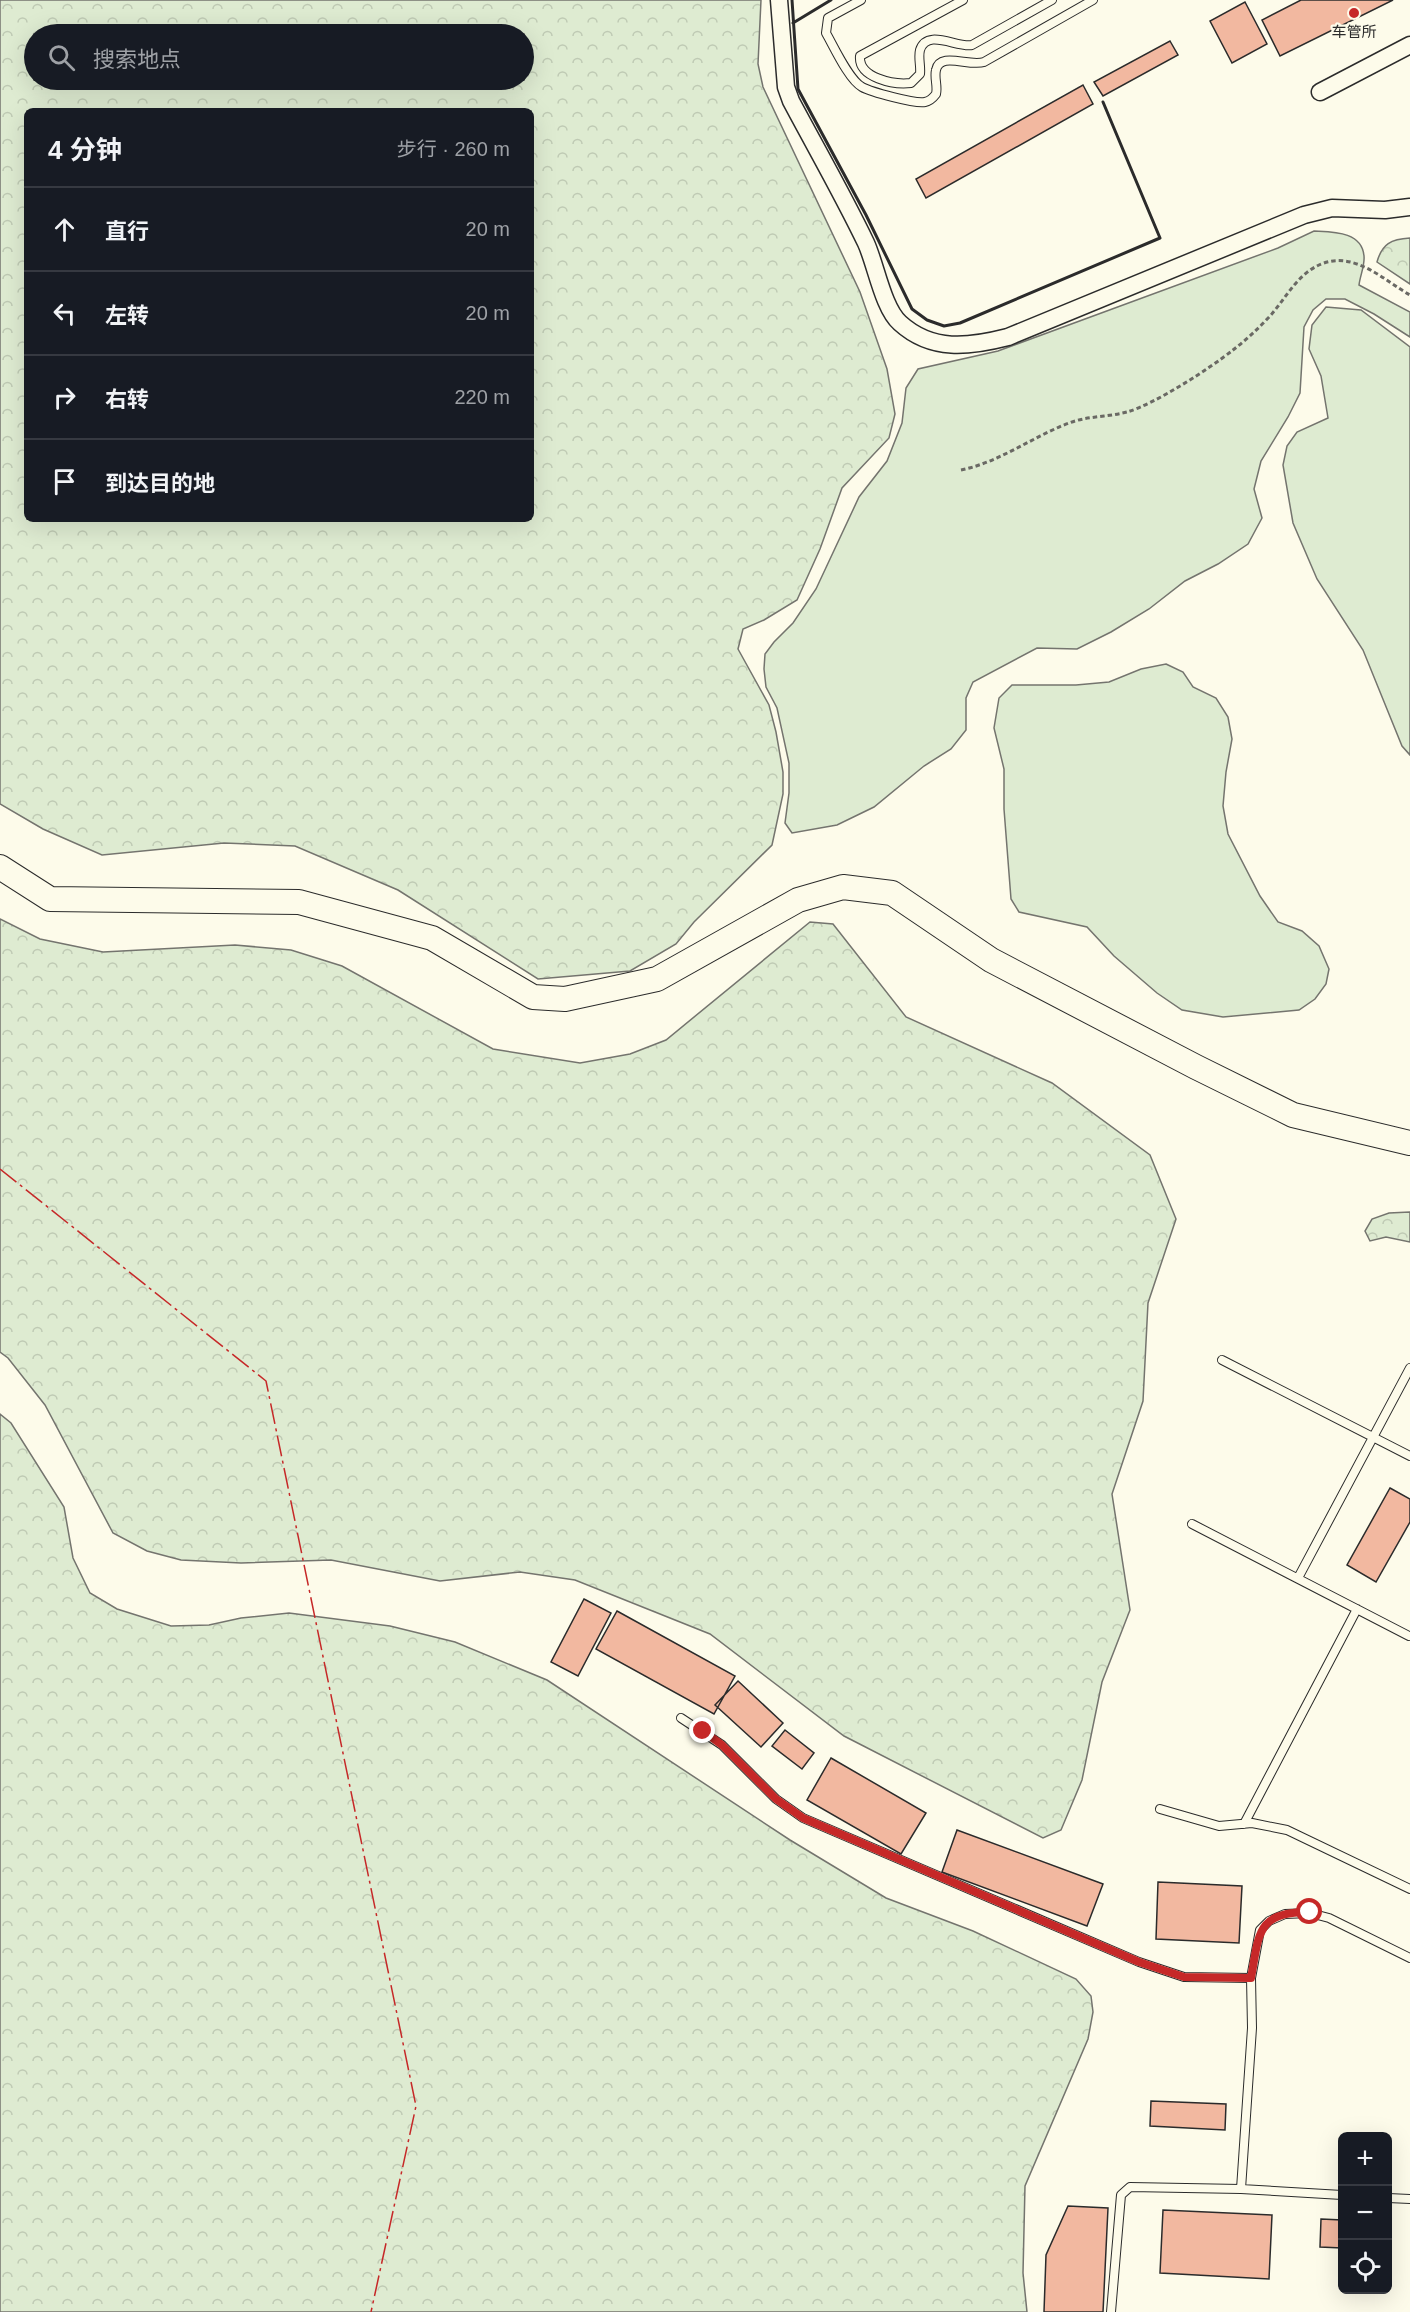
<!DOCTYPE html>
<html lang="zh">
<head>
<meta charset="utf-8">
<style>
  :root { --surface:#171b24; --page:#242831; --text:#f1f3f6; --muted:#9ea1a6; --line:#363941 }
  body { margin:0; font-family:Arial,"Noto Sans SC",sans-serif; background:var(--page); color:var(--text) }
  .controls { position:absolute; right:18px; bottom:18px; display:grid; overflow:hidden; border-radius:9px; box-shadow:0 6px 24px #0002 }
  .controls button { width:54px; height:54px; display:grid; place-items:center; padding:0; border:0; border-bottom:2px solid var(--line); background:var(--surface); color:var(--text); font:30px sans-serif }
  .stop { position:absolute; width:18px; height:18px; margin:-14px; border:4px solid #c62828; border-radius:50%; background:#fff }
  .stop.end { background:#c62828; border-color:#fff; box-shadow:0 2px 6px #0008 }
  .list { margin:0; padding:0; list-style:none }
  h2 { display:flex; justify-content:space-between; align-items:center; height:78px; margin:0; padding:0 24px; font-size:26px }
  h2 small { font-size:20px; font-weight:400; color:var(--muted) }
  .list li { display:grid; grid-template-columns:39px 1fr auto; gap:18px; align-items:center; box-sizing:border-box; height:84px; padding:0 24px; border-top:2px solid var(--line) }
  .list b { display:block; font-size:22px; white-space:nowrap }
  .list em { font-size:20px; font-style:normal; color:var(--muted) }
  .icon { flex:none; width:33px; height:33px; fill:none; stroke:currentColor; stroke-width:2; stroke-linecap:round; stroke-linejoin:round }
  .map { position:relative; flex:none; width:1410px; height:2312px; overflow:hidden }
  .search { position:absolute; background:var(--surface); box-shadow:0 6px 24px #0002; left:24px; top:24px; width:510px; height:66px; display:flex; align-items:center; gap:15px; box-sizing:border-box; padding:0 21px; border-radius:33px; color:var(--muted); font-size:22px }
  .panel { position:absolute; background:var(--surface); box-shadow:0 6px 24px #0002; left:24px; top:108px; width:510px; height:414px; border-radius:9px }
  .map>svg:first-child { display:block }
  .grass { fill:#deebd1; stroke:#74746e; stroke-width:1.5 }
  .forest { fill:url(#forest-crowns); stroke:#74746e; stroke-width:1.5; fill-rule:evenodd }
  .building { fill:#f2b8a0; stroke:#2b2b2b; stroke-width:1.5 }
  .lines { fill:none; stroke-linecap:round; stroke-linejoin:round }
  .lane-casing { stroke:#2b2b2b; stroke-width:10 }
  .street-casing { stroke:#2b2b2b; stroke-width:19 }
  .secondary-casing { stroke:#2b2b2b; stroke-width:26 }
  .path { stroke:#6a6964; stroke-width:3; stroke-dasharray:4.5 3; stroke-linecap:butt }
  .lane { stroke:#fdfbea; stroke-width:8 }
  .street { stroke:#fdfbea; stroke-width:16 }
  .secondary { stroke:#fdfbea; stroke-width:24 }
  .wall { stroke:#2b2b2b; stroke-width:3 }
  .power { stroke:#c62828; stroke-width:1.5; stroke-dasharray:21 4.5 3 4.5; stroke-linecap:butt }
  .route { stroke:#c62828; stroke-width:8 }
  .poi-dot { fill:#c62828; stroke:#fdfbea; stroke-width:2 }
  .labels { text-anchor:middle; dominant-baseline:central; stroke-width:4.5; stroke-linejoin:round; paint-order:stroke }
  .poi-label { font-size:15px; fill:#2b2b2b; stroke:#fdfbea }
</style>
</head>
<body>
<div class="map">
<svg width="1410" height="2312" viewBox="0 0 1410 2312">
  <defs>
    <pattern id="forest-crowns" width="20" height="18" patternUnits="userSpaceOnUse" patternTransform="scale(1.5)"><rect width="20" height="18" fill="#deebd1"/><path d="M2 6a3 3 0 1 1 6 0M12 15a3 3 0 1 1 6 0" fill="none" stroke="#bfcab4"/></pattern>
  </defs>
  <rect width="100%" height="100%" fill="#fdfbea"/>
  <path class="grass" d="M1314 231C1332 232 1362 231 1364 256 1365 265 1360 276 1359 285L1410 312V337L1374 314 1345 299H1326L1313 310 1304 327 1300 393 1288 417 1261 461 1254 489 1262 518 1248 544 1218 564 1185 581 1149 609 1111 632 1077 649 1037 648 973 682 966 698V730L951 749 924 766 874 807 837 825 792 833 785 823 789 793V763L777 708 766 687 764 669 765 654 774 642 793 623 816 589 859 497 887 461 902 423 906 388 918 369 998 351 1278 248Z
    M1326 307 1361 310 1410 347V755L1402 746 1363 650 1317 579 1293 523 1283 465 1287 446 1297 432 1328 418 1321 376 1309 349 1312 325Z
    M1166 664 1183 672 1193 687 1216 698 1228 717 1232 739 1226 772 1223 806 1228 834 1260 896 1278 922 1302 931 1319 946 1329 969 1326 984 1315 999 1299 1010 1223 1017 1182 1010 1157 993 1114 956 1087 927 1019 912 1011 899 1004 809V769L994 728 999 698 1012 685H1076L1109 682 1141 669Z"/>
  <path class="forest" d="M0 0H761L758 64 763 87 860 292 887 369 895 414 889 438 842 488 820 549 797 600 764 620 743 629 738 649 769 705 776 732 783 772V794L772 845 694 922 676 944 630 971 538 979 398 890 295 846 224 843 102 855 43 829 0 804ZM524 34V80H34V34ZM27 111H531V519H27Z
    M1410 238V284L1377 262C1382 244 1391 239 1410 238Z
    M0 919 40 939 103 952 235 945 291 950 342 966 493 1049 580 1063 630 1054 666 1040 810 922 833 924 906 1017 1052 1083 1150 1155 1176 1219 1148 1303 1143 1401 1112 1494 1130 1610 1102 1682 1082 1780 1061 1830 1043 1838 844 1736 710 1634 575 1580 520 1572 440 1581 331 1560 241 1563 181 1560 147 1551 113 1533 45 1405 8 1358 0 1352Z
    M1410 1212V1242L1386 1237 1370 1241 1365 1231 1372 1219 1389 1213Z
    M0 1414 11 1423 64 1507 73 1558 90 1593 117 1609 171 1626 209 1625 241 1618 289 1613 390 1626 455 1642 547 1680 790 1840 886 1898 973 1931 1076 1979 1091 1996 1093 2012 1088 2039 1025 2186 1023 2273 1027 2312H0Z"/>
  <path class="building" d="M1301 0H1393L1280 56 1262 20Z
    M1245 2 1267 44 1232 63 1210 21Z
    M1170 41 1178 55 1103 96 1094 82Z
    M1083 85 1093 104 926 198 916 179Z
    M1390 1488 1410 1499V1522L1376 1582 1347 1565Z
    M584 1599 611 1613 578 1676 551 1662Z
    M617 1611 735 1676 714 1714 596 1649Z
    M738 1681 783 1723 761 1747 715 1705Z
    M785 1730 814 1753 802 1769 772 1746Z
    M831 1758 926 1813 901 1854 807 1800Z
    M957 1830 1103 1884 1087 1926 942 1872Z
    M1158 1882 1242 1886 1239 1943 1156 1939Z
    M1151 2101 1226 2104 1225 2130 1150 2126Z
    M1068 2206 1108 2208 1103 2312H1044L1046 2255Z
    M1163 2210 1272 2215 1269 2279 1160 2273Z
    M1321 2219 1342 2220V2248L1320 2247Z"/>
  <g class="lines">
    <defs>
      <path id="lane" d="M861 0 828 18 826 33C834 47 849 80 862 87 871 92 915 104 925 102 930 101 933 98 936 94 938 86 934 78 936 70 940 51 969 67 984 62L1093 0
        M963 0 860 56C858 78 894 85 911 83L920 74C921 66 918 58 920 50 927 28 957 48 972 45L1052 0
        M1222 1360 1410 1456
        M1192 1524 1409 1636
        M1298 1578 1410 1368
        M681 1718 722 1745 776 1799 803 1818 1139 1962 1184 1977 1251 1978
        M1160 1809 1219 1826 1252 1823 1287 1830 1410 1889
        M1244 1824 1357 1609
        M1241 2189 1252 2028 1251 1978 1260 1930 1269 1921 1285 1914 1310 1913 1329 1918 1410 1958
        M1388 2198 1410 2199
        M1111 2312 1121 2195 1130 2187 1241 2189 1342 2195"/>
      <path id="street" d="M779 0 786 87 791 101C816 148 843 195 866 243 876 265 883 308 900 323 932 352 969 347 1008 337L1304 215 1332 208 1385 210 1410 207
        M1320 92 1410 45"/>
      <path id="secondary" d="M0 867 50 899 299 902 432 938 533 997 565 999 657 979 798 900 843 887 892 893 991 960 1196 1067 1293 1115 1410 1143"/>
    </defs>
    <use href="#lane" class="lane-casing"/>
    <use href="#street" class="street-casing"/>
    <use href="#secondary" class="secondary-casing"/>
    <path class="path" d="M961 470C1000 462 1032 437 1069 423 1087 416 1108 417 1127 412 1155 404 1209 369 1233 350 1246 340 1258 329 1270 316 1287 297 1298 272 1324 263 1356 252 1385 281 1410 295"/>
    <use href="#lane" class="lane"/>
    <use href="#street" class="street"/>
    <use href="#secondary" class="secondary"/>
    <path class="wall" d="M792 0 798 89 866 215 912 309 927 320 944 326 960 323 1160 238 1103 102
      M793 23 831 0"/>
    <path class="power" d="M0 1169 266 1381 416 2106 371 2312"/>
  </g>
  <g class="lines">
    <path class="route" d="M703 1731 722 1745 776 1799 803 1818 1139 1962 1184 1977 1251 1978C1259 1935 1256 1911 1310 1912"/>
  </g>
  <circle class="poi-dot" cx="1354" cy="13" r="6"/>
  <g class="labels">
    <g class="poi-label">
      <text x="1354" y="31">车管所</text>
    </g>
  </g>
</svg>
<div class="controls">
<button>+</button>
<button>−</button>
<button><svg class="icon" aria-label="locate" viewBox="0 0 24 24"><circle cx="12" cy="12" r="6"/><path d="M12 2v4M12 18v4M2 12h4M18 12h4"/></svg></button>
</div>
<div class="stop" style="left:1310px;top:1912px"></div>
<div class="stop end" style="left:703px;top:1731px"></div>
<div class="search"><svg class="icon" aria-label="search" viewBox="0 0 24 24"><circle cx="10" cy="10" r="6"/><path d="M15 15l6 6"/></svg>搜索地点</div>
<section class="panel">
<h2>4 分钟<small>步行 · 260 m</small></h2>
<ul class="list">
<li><svg class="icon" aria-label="ahead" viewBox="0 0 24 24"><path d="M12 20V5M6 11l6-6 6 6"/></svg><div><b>直行</b></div><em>20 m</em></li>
<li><svg class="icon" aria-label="left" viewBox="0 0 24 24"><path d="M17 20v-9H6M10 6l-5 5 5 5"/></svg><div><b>左转</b></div><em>20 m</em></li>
<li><svg class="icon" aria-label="right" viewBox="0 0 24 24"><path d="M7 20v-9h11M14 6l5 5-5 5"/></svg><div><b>右转</b></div><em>220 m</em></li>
<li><svg class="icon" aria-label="arrive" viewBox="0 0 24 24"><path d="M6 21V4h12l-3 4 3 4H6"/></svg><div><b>到达目的地</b></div></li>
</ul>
</section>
</div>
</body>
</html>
